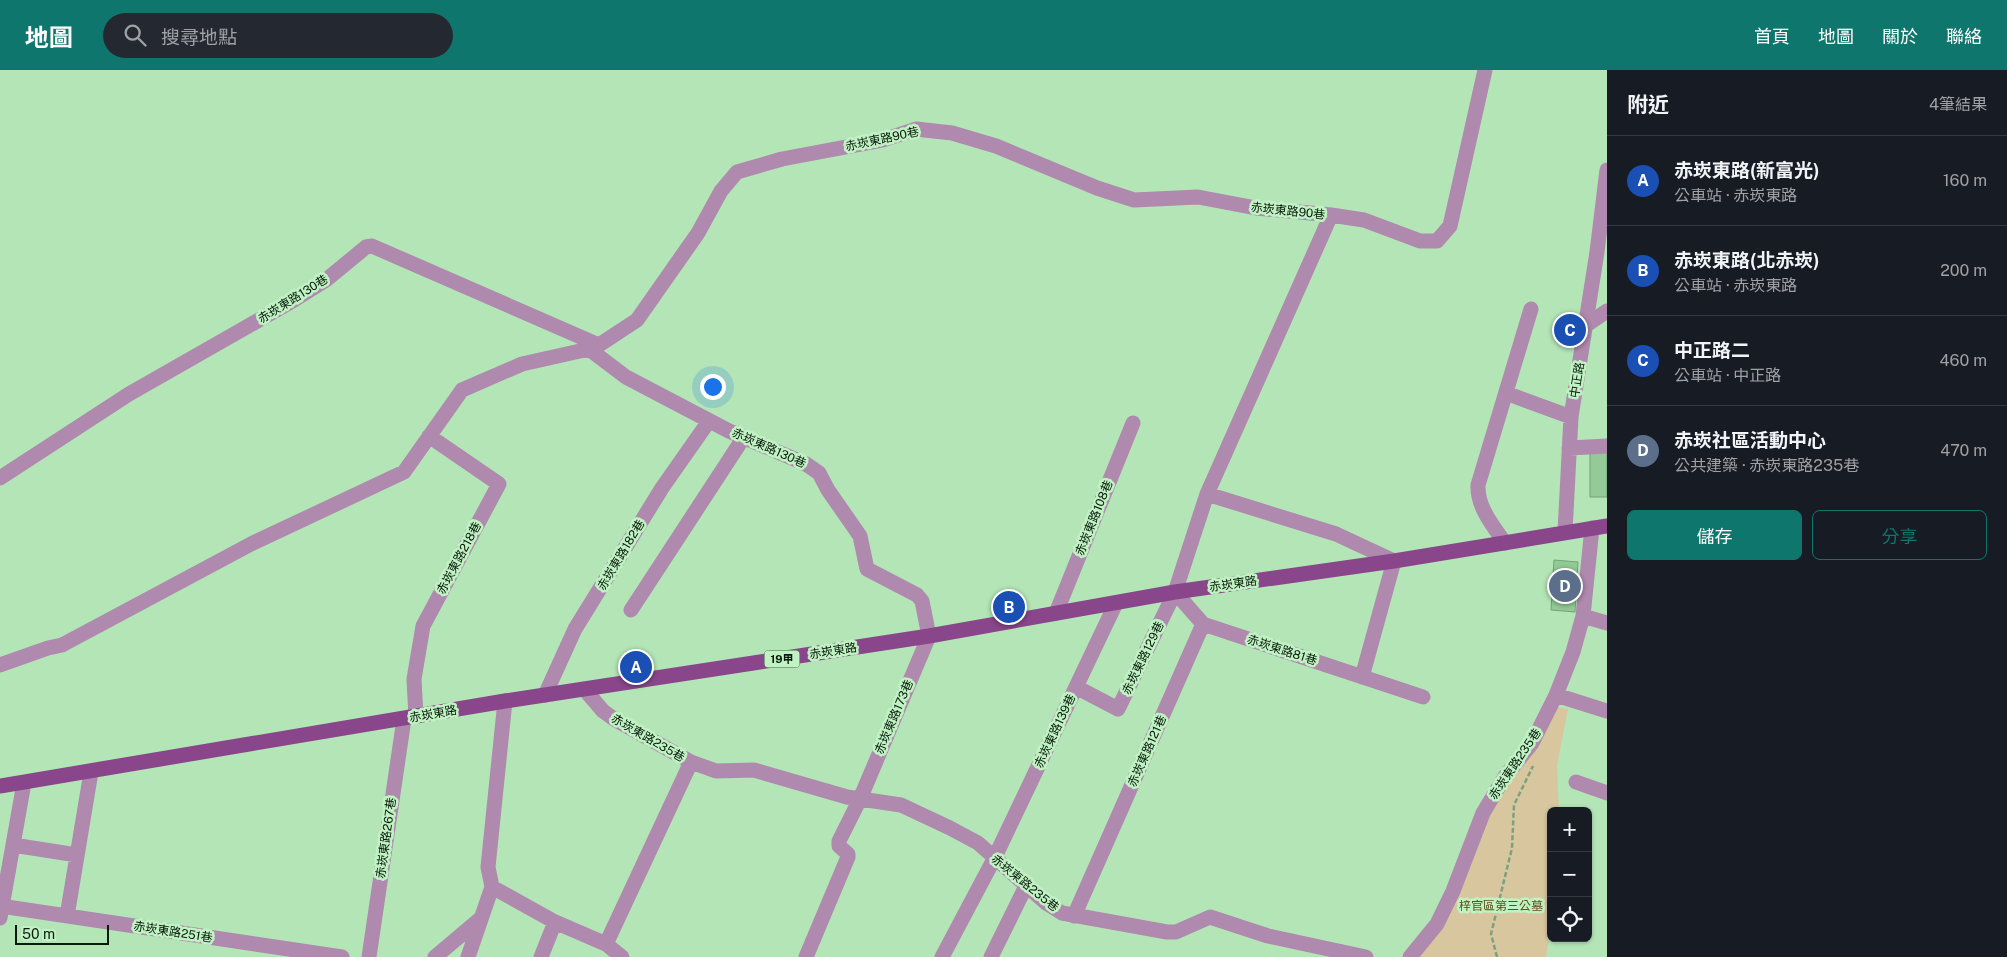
<!DOCTYPE html>
<html lang="zh-TW">
<head>
<meta charset="utf-8">
<style>
  :root { --surface:#171b24; --page:#242831; --text:#f1f3f6; --muted:#9ea1a6; --line:#363941; --accent:#0f766e }
  body { margin:0; font-family:"Public Sans","Noto Sans TC",sans-serif; background:var(--page); color:var(--text) }
  .controls { position:absolute; right:15px; bottom:15px; display:grid; overflow:hidden; border-radius:8px; box-shadow:0 1px 4px #0004 }
  .controls button { width:45px; height:45px; display:grid; place-items:center; padding:0; border:0; border-bottom:1px solid var(--line); background:var(--surface); color:var(--text); font:25px sans-serif }
  .scale { position:absolute; left:15px; bottom:12px; width:94px; box-sizing:border-box; padding-left:5px; border:2px solid #081a0a; border-top:0; font-size:14px; line-height:18px; white-space:nowrap; color:#081a0a; -webkit-text-stroke:4px #c1f2c4; paint-order:stroke }
  .you { position:absolute; left:712px; top:316px; width:18px; height:18px; margin:-12px; border:4px solid #fff; border-radius:50%; background:#1a73e8; box-shadow:0 0 0 8px #1a73e833 }
  .badge { display:grid; place-items:center; width:32px; height:32px; border-radius:50%; background:var(--accent); color:#fff; font-size:16px; font-weight:700 }
  .pin { position:absolute; translate:-50% -50%; border:2px solid #fff; box-shadow:0 1px 5px #0006 }
  .list { margin:0; padding:0; list-style:none }
  h2 { display:flex; justify-content:space-between; align-items:center; height:65px; margin:0; padding:0 20px; font-size:21px }
  h2 small { font-size:16px; font-weight:400; color:var(--muted) }
  .list li { display:grid; grid-template-columns:32px 1fr auto; gap:15px; align-items:center; box-sizing:border-box; height:90px; padding:0 20px; border-top:1px solid var(--line) }
  .list b { display:block; font-size:19px; white-space:nowrap }
  .list p { margin:0; font-size:16px; white-space:nowrap; color:var(--muted) }
  .list em { font-size:16px; font-style:normal; color:var(--muted) }
  .actions { display:flex; gap:10px; padding:15px 20px }
  .actions a { flex:1; padding:11px 0; border:1px solid var(--accent); border-radius:8px; text-align:center; font-size:18px; color:var(--accent) }
  .actions .main { background:var(--accent); color:#fff }
  .icon { flex:none; width:28px; height:28px; fill:none; stroke:currentColor; stroke-width:2; stroke-linecap:round; stroke-linejoin:round }
  .map { position:relative; flex:none; width:1607px; height:887px; overflow:hidden }
  header { display:flex; align-items:center; gap:30px; box-sizing:border-box; height:70px; padding:0 25px; background:var(--accent); color:#fff }
  header strong { font-size:24px }
  nav { display:flex; gap:28px; margin-inline-start:auto; font-size:18px }
  .search { width:350px; height:45px; background:var(--page); display:flex; align-items:center; gap:12px; box-sizing:border-box; padding:0 18px; border-radius:28px; color:var(--muted); font-size:19px }
  main { display:flex }
  aside { flex:1; background:var(--surface) }
  .map>svg:first-child { display:block }
  .green { fill:#d8c69f }
  .building { fill:#93ca97; stroke:#73a277 }
  .lines { fill:none; stroke-linecap:round; stroke-linejoin:round }
  .path { stroke:#7ba27e; stroke-width:2.5; stroke-dasharray:5 2.5; stroke-linecap:butt }
  .minor { stroke:#af89ae; stroke-width:15 }
  .major { stroke:#89468a; stroke-width:15 }
  .labels { text-anchor:middle; dominant-baseline:central; stroke-width:5; stroke-linejoin:round; paint-order:stroke }
  .shield { fill:#c1f2c4; stroke:#405b42; stroke-width:1 }
  .shield-label { font-size:11px; font-weight:bold; fill:#081a0a }
  .street-label { font-size:12px; fill:#081a0a; stroke:#c1f2c4 }
  .park-label { font-size:12px; fill:#614c1a; stroke:#c1f2c4 }
</style>
</head>
<body>
<header>
<strong>地圖</strong>
<div class="search"><svg class="icon" aria-label="search" viewBox="0 0 24 24"><circle cx="10" cy="10" r="6"/><path d="M15 15l6 6"/></svg>搜尋地點</div>
<nav><a>首頁</a><a>地圖</a><a>關於</a><a>聯絡</a></nav>
</header>
<main>
<div class="map">
<svg width="1607" height="887" viewBox="0 0 1607 887">
  <rect width="100%" height="100%" fill="#b4e5b7"/>
  <path class="green" d="M1551 636 1568 639 1557 696 1559 741H1551V855L1546 887H1410L1429 865 1471 774Z"/>
  <path class="building" d="M1607 382V427H1590V383Z
    M1554 490 1578 492 1575 542 1551 540Z"/>
  <g class="lines">
    <path class="path" d="M1497 887 1491 864 1512 778 1514 735 1533 696"/>
    <path class="minor" d="M1585 256 1607 241
      M589 279 626 307 729 361 806 394 819 403 828 420 860 466 867 499 917 525 922 531 929 566 860 729 839 771V776L848 784V787L806 887
      M1506 323 1571 347
      M1569 378 1607 376
      M0 408 129 324 294 230 326 210 366 177 372 176 599 275
      M1207 424 1336 464 1394 491 1362 607
      M1565 462 1571 347 1597 182 1607 100
      M1505 473C1493 456 1477 437 1478 415L1531 239
      M1175 522 1203 554
      M631 540 744 367
      M1056 543 1133 353
      M1583 546 1607 553
      M1203 554 1423 627
      M0 595 48 578 62 575 251 474 404 402 462 320 522 294 589 279 599 275 637 250 698 163 721 121 737 102 782 89 883 70 916 59 952 63 996 76 1097 118 1134 130 1198 127 1256 138 1331 145 1364 150 1420 171H1437L1450 156 1485 0
      M1076 617 1118 639 1175 522 1207 424 1331 145
      M585 620 603 641 614 649 691 692 716 701 754 700 847 727 901 735 950 758 978 773 1046 833 1062 843 1167 862H1176L1210 847 1268 866 1366 887
      M545 625 575 559 662 418 709 351
      M1556 625 1607 641
      M416 647 414 609 423 556 499 414 429 366
      M1576 712 1607 723
      M13 775 77 785
      M492 817 555 852 606 874 622 887
      M0 836 342 887
      M67 846 91 702
      M1074 846 1203 554
      M0 848 24 713
      M606 874 691 692
      M369 887 404 649
      M435 887 480 849
      M468 887 492 817 488 797 505 631
      M541 887 555 852
      M942 887 994 789 1116 533
      M991 887 1026 816
      M1410 887 1437 854 1453 821 1483 743 1504 708 1532 673 1556 625 1573 582 1583 546 1592 458"/>
    <path class="major" d="M0 716 505 631 929 566 1175 522 1394 491 1607 456"/>
  </g>
  <g class="labels">
    <rect class="shield" x="764.5" y="580.5" width="35" height="17" rx="4"/>
    <g class="shield-label">
      <text x="782" y="589">19甲</text>
    </g>
    <g class="street-label">
      <text transform="translate(882 69) rotate(-12)">赤崁東路90巷</text>
      <text transform="translate(1288 141) rotate(6)">赤崁東路90巷</text>
      <text transform="translate(293 229) rotate(-32)">赤崁東路130巷</text>
      <text transform="translate(1577 310) rotate(-81)">中正路</text>
      <text transform="translate(769 378) rotate(24)">赤崁東路130巷</text>
      <text transform="translate(1094 448) rotate(-68)">赤崁東路108巷</text>
      <text transform="translate(621 485) rotate(-59)">赤崁東路182巷</text>
      <text transform="translate(459 488) rotate(-62)">赤崁東路218巷</text>
      <text transform="translate(1233 514) rotate(-8)">赤崁東路</text>
      <text transform="translate(1282 580) rotate(18)">赤崁東路81巷</text>
      <text transform="translate(833 581) rotate(-9)">赤崁東路</text>
      <text transform="translate(1143 588) rotate(-64)">赤崁東路129巷</text>
      <text transform="translate(433 644) rotate(-10)">赤崁東路</text>
      <text transform="translate(894 647) rotate(-67)">赤崁東路173巷</text>
      <text transform="translate(1055 661) rotate(-65)">赤崁東路139巷</text>
      <text transform="translate(648 668) rotate(30)">赤崁東路235巷</text>
      <text transform="translate(1147 681) rotate(-66)">赤崁東路121巷</text>
      <text transform="translate(1515 694) rotate(-56)">赤崁東路235巷</text>
      <text transform="translate(386 768) rotate(-82)">赤崁東路267巷</text>
      <text transform="translate(1025 813) rotate(39)">赤崁東路235巷</text>
      <text transform="translate(173 862) rotate(9)">赤崁東路251巷</text>
    </g>
    <g class="park-label">
      <text x="1501" y="836">梓官區第三公墓</text>
    </g>
  </g>
</svg>
<div class="controls">
<button>+</button>
<button>−</button>
<button><svg class="icon" aria-label="locate" viewBox="0 0 24 24"><circle cx="12" cy="12" r="6"/><path d="M12 2v4M12 18v4M2 12h4M18 12h4"/></svg></button>
</div>
<div class="scale">50 m</div>
<div class="you"></div>
<div class="pin badge" style="left:636px;top:597px;background:#1a4fb4">A</div>
<div class="pin badge" style="left:1009px;top:537px;background:#1a4fb4">B</div>
<div class="pin badge" style="left:1570px;top:260px;background:#1a4fb4">C</div>
<div class="pin badge" style="left:1565px;top:516px;background:#5c6f8a">D</div>
</div>
<aside>
<h2>附近<small>4筆結果</small></h2>
<ul class="list">
<li><span class="badge" style="background:#1a4fb4">A</span><div><b>赤崁東路(新富光)</b><p>公車站 · 赤崁東路</p></div><em>160 m</em></li>
<li><span class="badge" style="background:#1a4fb4">B</span><div><b>赤崁東路(北赤崁)</b><p>公車站 · 赤崁東路</p></div><em>200 m</em></li>
<li><span class="badge" style="background:#1a4fb4">C</span><div><b>中正路二</b><p>公車站 · 中正路</p></div><em>460 m</em></li>
<li><span class="badge" style="background:#5c6f8a">D</span><div><b>赤崁社區活動中心</b><p>公共建築 · 赤崁東路235巷</p></div><em>470 m</em></li>
</ul>
<div class="actions"><a class="main">儲存</a><a>分享</a></div>
</aside>
</main>
</body>
</html>
